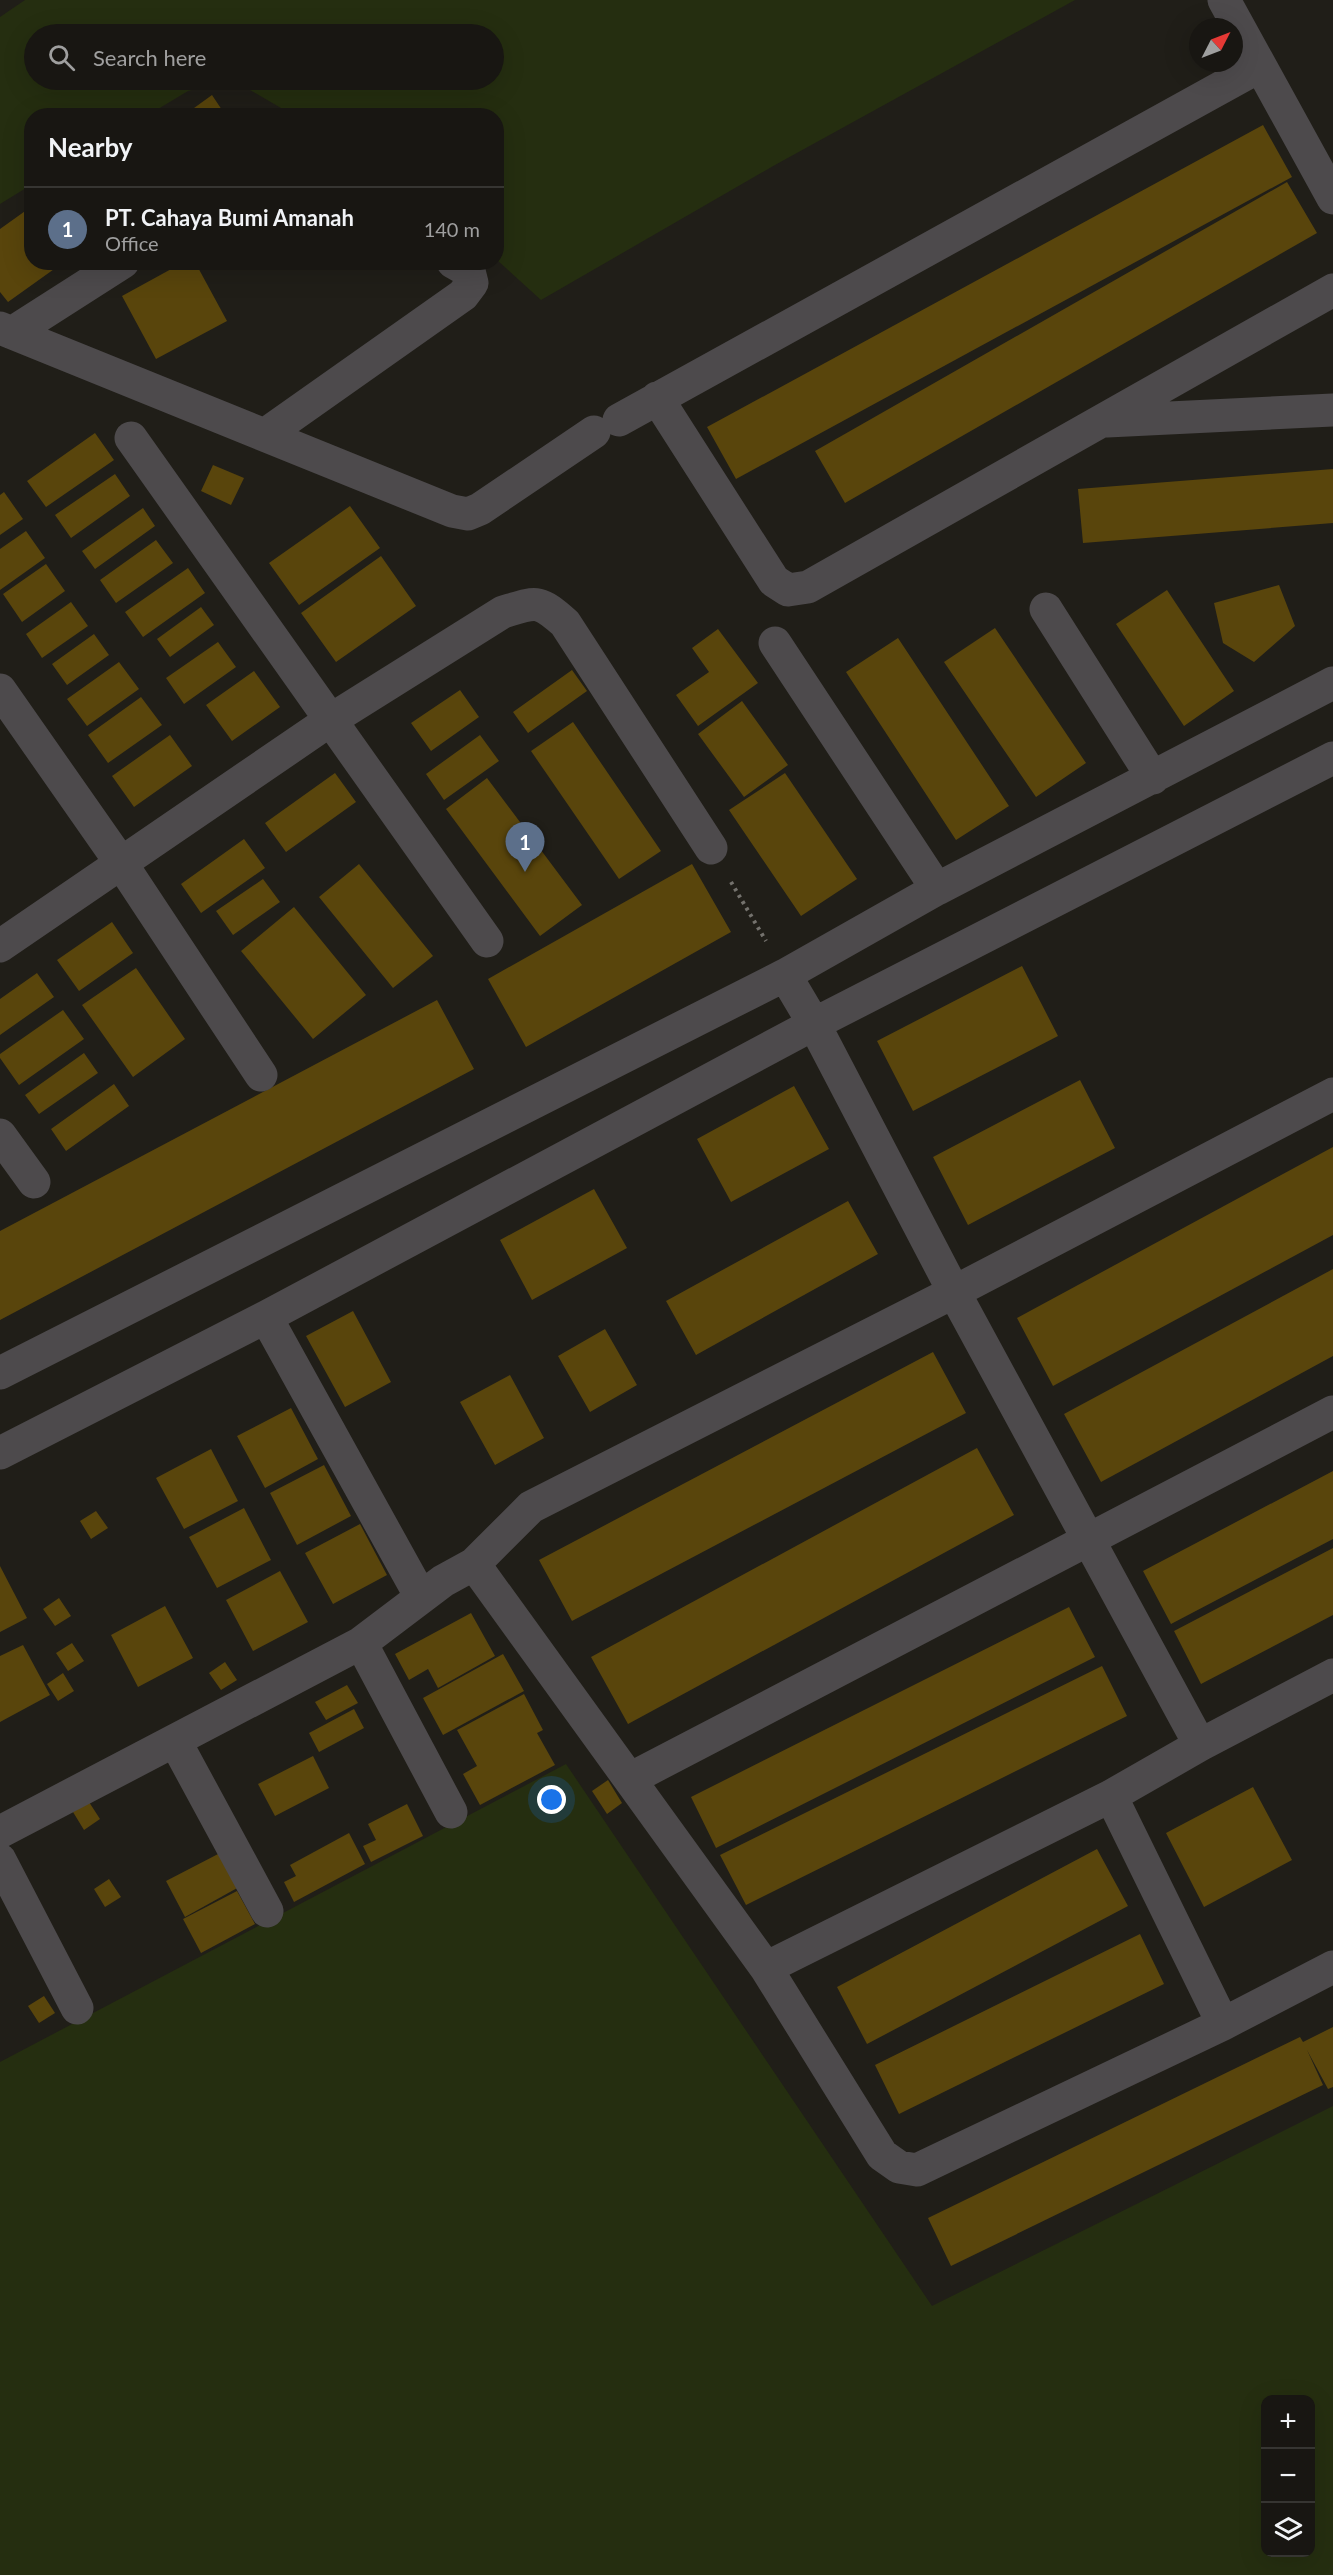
<!DOCTYPE html>
<html lang="en">
<head>
<meta charset="utf-8">
<style>
  :root { --surface:#181612; --page:#252320; --text:#f1f3f6; --muted:#9f9f9f; --line:#363532; --accent:#e3ae35 }
  body { margin:0; font-family:Lato,sans-serif; background:var(--page); color:var(--text) }
  .controls { position:absolute; right:18px; bottom:18px; display:grid; overflow:hidden; border-radius:12px; box-shadow:0 6px 24px #0002 }
  .controls button { width:54px; height:54px; display:grid; place-items:center; padding:0; border:0; border-bottom:2px solid var(--line); background:var(--surface); color:var(--text); font:30px sans-serif }
  .compass { position:absolute; left:1189px; top:18px; width:54px; height:54px; border-radius:50%; background:var(--surface); box-shadow:0 6px 24px #0002; rotate:48deg }
  .you { position:absolute; left:552px; top:1800px; width:21px; height:21px; margin:-15px; border:4px solid #fff; border-radius:50%; background:#1a73e8; box-shadow:0 0 0 9px #1a73e833 }
  .badge { display:grid; place-items:center; width:39px; height:39px; border-radius:50%; background:var(--accent); color:#fff; font-size:20px; font-weight:700 }
  .pin { position:absolute; translate:-50% -50px; filter:drop-shadow(0 2px 3px #0008) }
  .pin::after { content:''; position:absolute; top:32px; width:21px; height:18px; background:inherit; clip-path:polygon(0 0,100% 0,50% 100%) }
  .list { margin:0; padding:0; list-style:none }
  h2 { display:flex; justify-content:space-between; align-items:center; height:78px; margin:0; padding:0 24px; font-size:26px }
  h2 small { font-size:20px; font-weight:400; color:var(--muted) }
  .list li { display:grid; grid-template-columns:39px 1fr auto; gap:18px; align-items:center; box-sizing:border-box; height:84px; padding:0 24px; border-top:2px solid var(--line) }
  .list b { display:block; font-size:22px; white-space:nowrap }
  .list p { margin:0; font-size:20px; white-space:nowrap; color:var(--muted) }
  .list em { font-size:20px; font-style:normal; color:var(--muted) }
  .icon { flex:none; width:33px; height:33px; fill:none; stroke:currentColor; stroke-width:2; stroke-linecap:round; stroke-linejoin:round }
  .map { position:relative; flex:none; width:1333px; height:2575px; overflow:hidden }
  .search { position:absolute; background:var(--surface); box-shadow:0 6px 24px #0002; left:24px; top:24px; width:480px; height:66px; display:flex; align-items:center; gap:15px; box-sizing:border-box; padding:0 21px; border-radius:33px; color:var(--muted); font-size:22px }
  .panel { position:absolute; background:var(--surface); box-shadow:0 6px 24px #0002; left:24px; top:108px; width:480px; height:162px; border-radius:24px }
  .map>svg:first-child { display:block }
  .green { fill:#252e10; fill-rule:evenodd }
  .building { fill:#59450c }
  .lines { fill:none; stroke-linecap:round; stroke-linejoin:round }
  .path { stroke:#74726d; stroke-width:4; stroke-dasharray:3 4.5; stroke-linecap:butt }
  .minor { stroke:#4d4a4c; stroke-width:33 }
</style>
</head>
<body>
<div class="map">
<svg width="1333" height="2575" viewBox="0 0 1333 2575">
  <rect width="100%" height="100%" fill="#201e18"/>
  <path class="green" d="M25 0H1075L775 165 541 300 497 260 496 116 293 115 233 80 188 91 148 115 32 116 31 185 0 204V17ZM34 34H494V80H34Z
    M566 1764 932 2306 1333 2106V2575H0V2062ZM1266 2400H1310V2552H1266Z"/>
  <path class="building" d="M212 95 226 116H183Z
    M1263 125 1292 177 736 479 707 427Z
    M1287 182 1317 233 845 503 815 451Z
    M28 209 32 214V262H64L8 302 0 292V229Z
    M184 262H195L227 321 156 359 122 296Z
    M95 433 114 460 46 507 27 481Z
    M213 465 244 478 231 505 201 491Z
    M1333 469V523L1083 543 1078 489Z
    M115 474 130 496 71 538 55 515Z
    M4 492 23 519 0 535V495Z
    M350 506 380 548 299 605 269 563Z
    M143 508 155 526 95 569 82 551Z
    M26 531 45 558 0 590V549Z
    M156 540 173 563 116 603 100 580Z
    M381 556 416 606 336 662 301 613Z
    M46 564 65 591 22 622 3 594Z
    M188 568 205 593 143 637 125 612Z
    M1279 585 1295 626 1254 662 1223 643 1214 603Z
    M1167 590 1234 691 1184 726 1116 624Z
    M71 602 88 626 42 658 26 634Z
    M201 607 214 625 170 657 157 639Z
    M995 628 1086 763 1036 797 944 662Z
    M718 629 758 683 698 726 676 695 709 672 692 648Z
    M94 634 109 655 67 685 52 664Z
    M898 638 1009 806 956 840 846 672Z
    M218 642 236 667 184 704 166 678Z
    M119 662 139 689 87 726 67 699Z
    M572 670 587 691 528 733 513 712Z
    M254 671 280 707 232 741 206 705Z
    M460 690 479 717 431 751 411 723Z
    M141 697 162 725 108 763 88 735Z
    M742 701 788 765 744 797 698 734Z
    M573 722 661 851 619 879 531 751Z
    M170 735 192 766 134 807 112 776Z
    M480 735 499 761 444 800 426 774Z
    M335 773 356 802 286 852 265 823Z
    M785 773 857 879 801 916 729 810Z
    M487 778 582 905 540 936 446 809Z
    M244 839 265 868 201 913 181 884Z
    M359 864 433 956 393 988 319 897Z
    M692 864 731 932 526 1047 488 979Z
    M263 879 280 902 233 935 216 911Z
    M294 907 366 995 313 1039 241 951Z
    M112 922 133 953 79 991 57 960Z
    M1022 966 1058 1036 913 1111 877 1041Z
    M136 968 185 1039 133 1077 82 1005Z
    M37 973 54 997 0 1035V999Z
    M437 1000 474 1069 0 1320V1231Z
    M63 1010 84 1039 19 1085 0 1058V1054Z
    M84 1053 98 1073 39 1114 25 1095Z
    M1080 1080 1115 1148 968 1225 933 1157Z
    M114 1084 129 1106 66 1151 51 1129Z
    M794 1086 829 1149 731 1202 697 1139Z
    M1333 1147V1235L1053 1386 1017 1318Z
    M594 1189 627 1248 532 1300 500 1240Z
    M848 1201 878 1254 696 1355 666 1301Z
    M1333 1269V1356L1101 1482 1064 1414Z
    M353 1311 391 1382 345 1407 306 1336Z
    M605 1329 637 1385 590 1412 558 1356Z
    M933 1352 966 1413 572 1621 539 1560Z
    M510 1375 544 1438 495 1465 460 1402Z
    M291 1408 318 1459 265 1488 237 1436Z
    M977 1448 1014 1515 628 1724 591 1657Z
    M211 1449 238 1501 184 1529 156 1478Z
    M324 1465 351 1516 297 1545 270 1493Z
    M1333 1471V1539L1171 1624 1143 1571Z
    M244 1508 271 1560 217 1588 189 1537Z
    M96 1511 108 1528 91 1539 80 1521Z
    M360 1524 387 1575 333 1604 305 1553Z
    M1333 1548V1615L1201 1684 1174 1631Z
    M0 1566 27 1618 0 1632Z
    M280 1571 308 1622 253 1651 226 1600Z
    M59 1598 71 1616 55 1626 43 1609Z
    M165 1606 193 1658 138 1687 111 1635Z
    M1069 1607 1095 1657 716 1848 691 1797Z
    M471 1613 495 1656 438 1688 428 1669 409 1680 395 1654Z
    M72 1643 84 1661 68 1671 56 1653Z
    M23 1645 50 1695 0 1722V1656Z
    M503 1654 524 1691 443 1735 423 1698Z
    M225 1662 237 1680 221 1690 209 1673Z
    M1102 1666 1127 1716 746 1905 720 1855Z
    M63 1673 74 1691 58 1701 47 1684Z
    M347 1685 358 1703 326 1720 315 1702Z
    M524 1694 543 1730 537 1733 555 1765 480 1805 463 1774 477 1766 457 1730Z
    M354 1709 364 1728 319 1752 309 1733Z
    M313 1756 329 1788 275 1816 258 1784Z
    M608 1780 622 1803 607 1814 592 1791Z
    M1253 1787 1292 1860 1204 1907 1166 1833Z
    M89 1802 100 1819 84 1830 73 1812Z
    M407 1804 423 1836 371 1862 363 1846 376 1840 368 1824Z
    M349 1833 365 1864 294 1902 284 1882 296 1876 290 1865Z
    M1097 1849 1128 1906 867 2044 837 1987Z
    M220 1853 239 1887 185 1917 166 1881Z
    M109 1879 121 1897 105 1907 94 1889Z
    M237 1891 255 1924 201 1953 183 1919Z
    M1140 1934 1164 1984 899 2114 875 2065Z
    M44 1996 55 2013 39 2023 28 2006Z
    M1333 2027V2087L1328 2089 1307 2050 1323 2085 951 2266 928 2218 1300 2037 1303 2042Z"/>
  <g class="lines">
    <path class="path" d="M731 882 766 941"/>
    <path class="minor" d="M1224 0 1333 198
      M0 328 452 511 468 514 480 509 594 432
      M12 333 123 262
      M657 398 774 581 788 590 808 587 1333 290
      M619 420 1260 66
      M1107 421 1333 410
      M266 434 463 295 472 283 469 271 453 262
      M131 438 487 941
      M1046 609 1153 778
      M775 643 937 889
      M0 690 121 863 261 1075
      M0 946 329 721 503 612C537 602 538 599 565 623L711 848
      M785 975 814 1024 954 1292 1200 1745
      M0 1135 34 1182
      M266 1317 421 1597
      M0 1373 785 975 937 889 1333 683
      M0 1453 266 1317 814 1024 1333 758
      M474 1564 766 1968 882 2155 899 2167 917 2170 1223 2024 1333 1967
      M361 1643 451 1812
      M175 1741 267 1911
      M630 1779 1333 1412
      M1111 1796 1223 2024
      M0 1832 361 1643 443 1581 474 1564 531 1507 954 1292 1333 1094
      M0 1860 77 2008
      M766 1968 1111 1796 1200 1745 1333 1675"/>
  </g>
</svg>
<div class="controls">
<button>+</button>
<button>−</button>
<button><svg class="icon" aria-label="layers" viewBox="0 0 24 24"><path d="M12 4l9 5-9 5-9-5zM3 14l9 5 9-5"/></svg></button>
</div>
<svg class="compass" viewBox="-18 -18 36 36"><path d="M0-13l5 13h-10z" fill="#e53935"/><path d="M0 13l5-13h-10z" fill="#9f9f9f"/></svg>
<div class="you"></div>
<div class="pin badge" style="left:525px;top:872px;background:#5c6f8a">1</div>
<div class="search"><svg class="icon" aria-label="search" viewBox="0 0 24 24"><circle cx="10" cy="10" r="6"/><path d="M15 15l6 6"/></svg>Search here</div>
<section class="panel">
<h2>Nearby<small></small></h2>
<ul class="list">
<li><span class="badge" style="background:#5c6f8a">1</span><div><b>PT. Cahaya Bumi Amanah</b><p>Office</p></div><em>140 m</em></li>
</ul>
</section>
</div>
</body>
</html>
